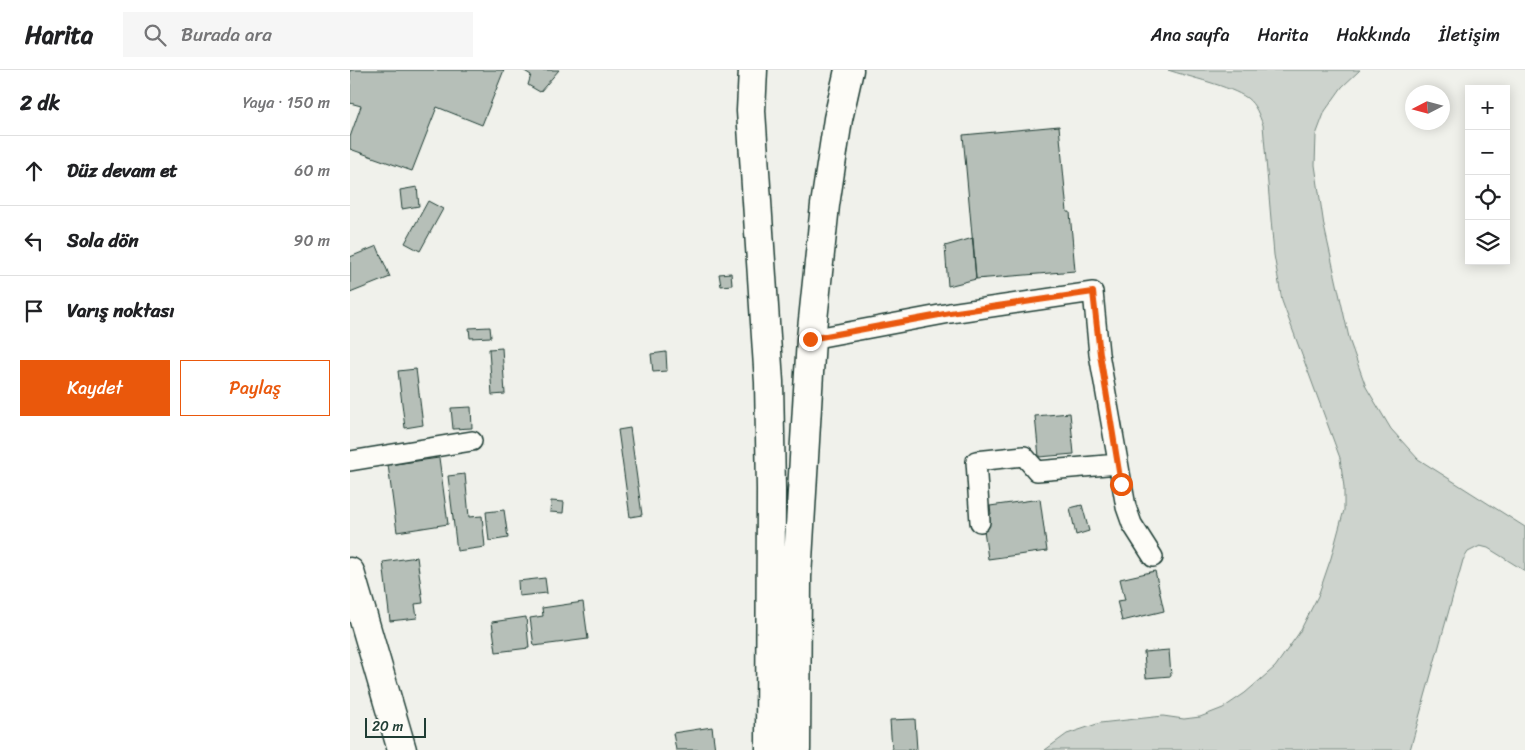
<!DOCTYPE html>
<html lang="tr">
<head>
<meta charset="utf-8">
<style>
  :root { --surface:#fff; --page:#f6f6f6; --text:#202124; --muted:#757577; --line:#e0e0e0; --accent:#ea580c }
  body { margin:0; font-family:Sriracha,sans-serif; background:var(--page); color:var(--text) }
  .controls { position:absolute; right:15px; top:15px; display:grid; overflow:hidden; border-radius:0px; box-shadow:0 2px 12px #0003 }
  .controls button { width:45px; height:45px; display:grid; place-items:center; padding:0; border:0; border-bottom:1px solid var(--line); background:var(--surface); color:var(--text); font:25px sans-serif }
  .compass { position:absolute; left:1055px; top:15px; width:45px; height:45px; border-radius:50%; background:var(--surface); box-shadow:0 2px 12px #0003; rotate:264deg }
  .scale { position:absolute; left:15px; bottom:12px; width:61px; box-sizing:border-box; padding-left:5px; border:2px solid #1f3d34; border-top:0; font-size:14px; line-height:18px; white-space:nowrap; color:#1f3d34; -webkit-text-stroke:4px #fdfcf7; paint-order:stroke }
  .stop { position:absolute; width:15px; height:15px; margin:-11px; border:4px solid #ea580c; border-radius:50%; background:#fff }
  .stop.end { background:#ea580c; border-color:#fff; box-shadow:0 1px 5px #0008 }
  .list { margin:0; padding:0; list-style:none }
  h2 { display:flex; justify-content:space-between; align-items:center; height:65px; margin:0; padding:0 20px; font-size:21px }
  h2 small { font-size:16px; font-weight:400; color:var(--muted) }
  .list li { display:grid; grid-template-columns:32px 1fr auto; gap:15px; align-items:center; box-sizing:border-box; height:70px; padding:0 20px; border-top:1px solid var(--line) }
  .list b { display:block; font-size:19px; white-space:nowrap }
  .list em { font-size:16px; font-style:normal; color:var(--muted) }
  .actions { display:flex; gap:10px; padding:15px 20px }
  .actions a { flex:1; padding:11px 0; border:1px solid var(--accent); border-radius:0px; text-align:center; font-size:18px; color:var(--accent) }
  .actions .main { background:var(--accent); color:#fff }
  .icon { flex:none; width:28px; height:28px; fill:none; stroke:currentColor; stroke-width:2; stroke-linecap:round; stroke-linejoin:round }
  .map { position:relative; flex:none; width:1175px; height:680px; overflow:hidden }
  header { display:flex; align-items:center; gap:30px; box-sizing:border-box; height:70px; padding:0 25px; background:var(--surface); border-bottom:1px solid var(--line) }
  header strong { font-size:24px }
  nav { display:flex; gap:28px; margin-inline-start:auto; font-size:18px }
  .search { width:350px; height:45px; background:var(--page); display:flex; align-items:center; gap:12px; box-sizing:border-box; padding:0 18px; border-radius:0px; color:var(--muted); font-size:19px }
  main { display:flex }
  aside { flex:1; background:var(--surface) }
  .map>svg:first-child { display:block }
  .green { fill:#cdd3cd; stroke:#768880 }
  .building { fill:#b6bfb8; stroke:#1f3d34 }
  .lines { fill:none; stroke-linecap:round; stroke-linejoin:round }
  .street-casing { stroke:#1f3d34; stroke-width:22 }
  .secondary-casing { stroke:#1f3d34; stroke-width:31 }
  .highway-casing { stroke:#1f3d34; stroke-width:31 }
  .street { stroke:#fdfcf7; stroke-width:19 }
  .secondary { stroke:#fdfcf7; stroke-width:28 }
  .highway { stroke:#fdfcf7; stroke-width:28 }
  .route { stroke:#ea580c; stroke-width:6 }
</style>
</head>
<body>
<header>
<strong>Harita</strong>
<div class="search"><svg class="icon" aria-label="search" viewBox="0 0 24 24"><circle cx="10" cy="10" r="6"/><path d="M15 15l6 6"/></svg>Burada ara</div>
<nav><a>Ana sayfa</a><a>Harita</a><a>Hakkında</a><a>İletişim</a></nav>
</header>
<main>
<aside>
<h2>2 dk<small>Yaya · 150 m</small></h2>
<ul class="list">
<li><svg class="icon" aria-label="ahead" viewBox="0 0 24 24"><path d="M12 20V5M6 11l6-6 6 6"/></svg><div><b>Düz devam et</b></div><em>60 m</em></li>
<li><svg class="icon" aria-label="left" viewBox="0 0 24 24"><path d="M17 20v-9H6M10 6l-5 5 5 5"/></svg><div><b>Sola dön</b></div><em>90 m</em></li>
<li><svg class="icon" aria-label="arrive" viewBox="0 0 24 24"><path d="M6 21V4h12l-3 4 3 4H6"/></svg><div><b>Varış noktası</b></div></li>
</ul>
<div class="actions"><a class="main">Kaydet</a><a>Paylaş</a></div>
</aside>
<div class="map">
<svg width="1175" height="680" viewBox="0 0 1175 680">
  <rect width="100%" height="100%" fill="#f0f1eb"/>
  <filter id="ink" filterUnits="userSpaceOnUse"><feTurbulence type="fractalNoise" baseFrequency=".02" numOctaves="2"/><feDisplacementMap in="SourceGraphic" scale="10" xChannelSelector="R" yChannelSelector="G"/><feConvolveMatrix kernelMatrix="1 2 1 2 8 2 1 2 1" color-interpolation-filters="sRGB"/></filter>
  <g filter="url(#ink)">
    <path class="green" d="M818 0H1010L992 17 975 41 966 65 965 95 974 156 1000 272 1016 317 1041 359 1068 389 1175 457V501L1138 478 1130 476 1118 482 1113 490 1060 680H695L717 664 750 653 813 646 834 649 850 647 873 638 895 623 925 597 949 563 968 526 981 488 994 440V417L990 388 932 231 924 185 913 55C909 45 906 35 897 28 880 16 839 7 818 0Z"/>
    <path class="building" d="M0 0H154L132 55 87 37 62 101 0 79V67L11 36 0 33Z
      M173 0H209L190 22 178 15 181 5Z
      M709 56 717 142H720L725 201 626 209 613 65Z
      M67 117 69 136 52 139 50 120Z
      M78 131 93 139 70 181 55 173Z
      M623 168 626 209 598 216 595 176Z
      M27 176 40 207 0 223V187Z
      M381 203 382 215 371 216 369 204Z
      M140 257 141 267 120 268 119 258Z
      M152 278 155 324 142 325 139 279Z
      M316 282 317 301 303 302 301 284Z
      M66 299 73 355 55 358 48 301Z
      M121 337 122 358 103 359 101 338Z
      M720 343 724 384 689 387 685 346Z
      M280 358 292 445 280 447 268 360Z
      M89 388 98 454 47 462 38 395Z
      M115 404 119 447 132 446 135 477 107 481 98 406Z
      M690 429 697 481 638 489 632 445 641 444 640 436Z
      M201 431 214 432 213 443 200 442Z
      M732 435 739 461 726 465 720 438Z
      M154 440 158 468 139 471 136 442Z
      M67 487 73 533 65 534 67 548 40 551 33 492Z
      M805 501 814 541 772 551 767 531 775 530 770 509Z
      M195 508 197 523 169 526 168 511Z
      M233 532 238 569 184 576 180 548 193 546 192 538Z
      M176 547 179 578 146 582 142 552Z
      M819 580 821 606 796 608 794 582Z
      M565 649 567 680H542L540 650Z
      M362 657 365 680H326L323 663Z"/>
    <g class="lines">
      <defs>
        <path id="street" d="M461 269 600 243 743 222 749 284 776 437 782 454 803 487
          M0 391 122 371
          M630 452 626 391 674 386 687 401 768 394"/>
        <path id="secondary" d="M0 502 52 680"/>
        <path id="highway" d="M403 0 401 41 419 312 421 419 420 680
          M446 680 447 507 461 269 475 135 488 49 499 0"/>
      </defs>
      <use href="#street" class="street-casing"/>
      <use href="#secondary" class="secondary-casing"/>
      <use href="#highway" class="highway-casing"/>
      <use href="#street" class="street"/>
      <use href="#secondary" class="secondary"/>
      <use href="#highway" class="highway"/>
    </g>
  </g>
  <g class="lines" filter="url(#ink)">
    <path class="route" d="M460 269 600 243 743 222 750 284 771 414"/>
  </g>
</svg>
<div class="controls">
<button>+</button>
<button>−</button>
<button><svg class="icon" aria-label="locate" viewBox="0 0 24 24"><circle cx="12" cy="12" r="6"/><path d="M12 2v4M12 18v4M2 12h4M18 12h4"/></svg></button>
<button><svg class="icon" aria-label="layers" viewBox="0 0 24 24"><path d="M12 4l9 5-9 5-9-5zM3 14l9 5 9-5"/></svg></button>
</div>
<svg class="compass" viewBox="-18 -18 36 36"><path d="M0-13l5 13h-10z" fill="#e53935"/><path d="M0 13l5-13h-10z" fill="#757577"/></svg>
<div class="scale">20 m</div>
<div class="stop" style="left:771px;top:414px"></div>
<div class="stop end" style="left:460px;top:269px"></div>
</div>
</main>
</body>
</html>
